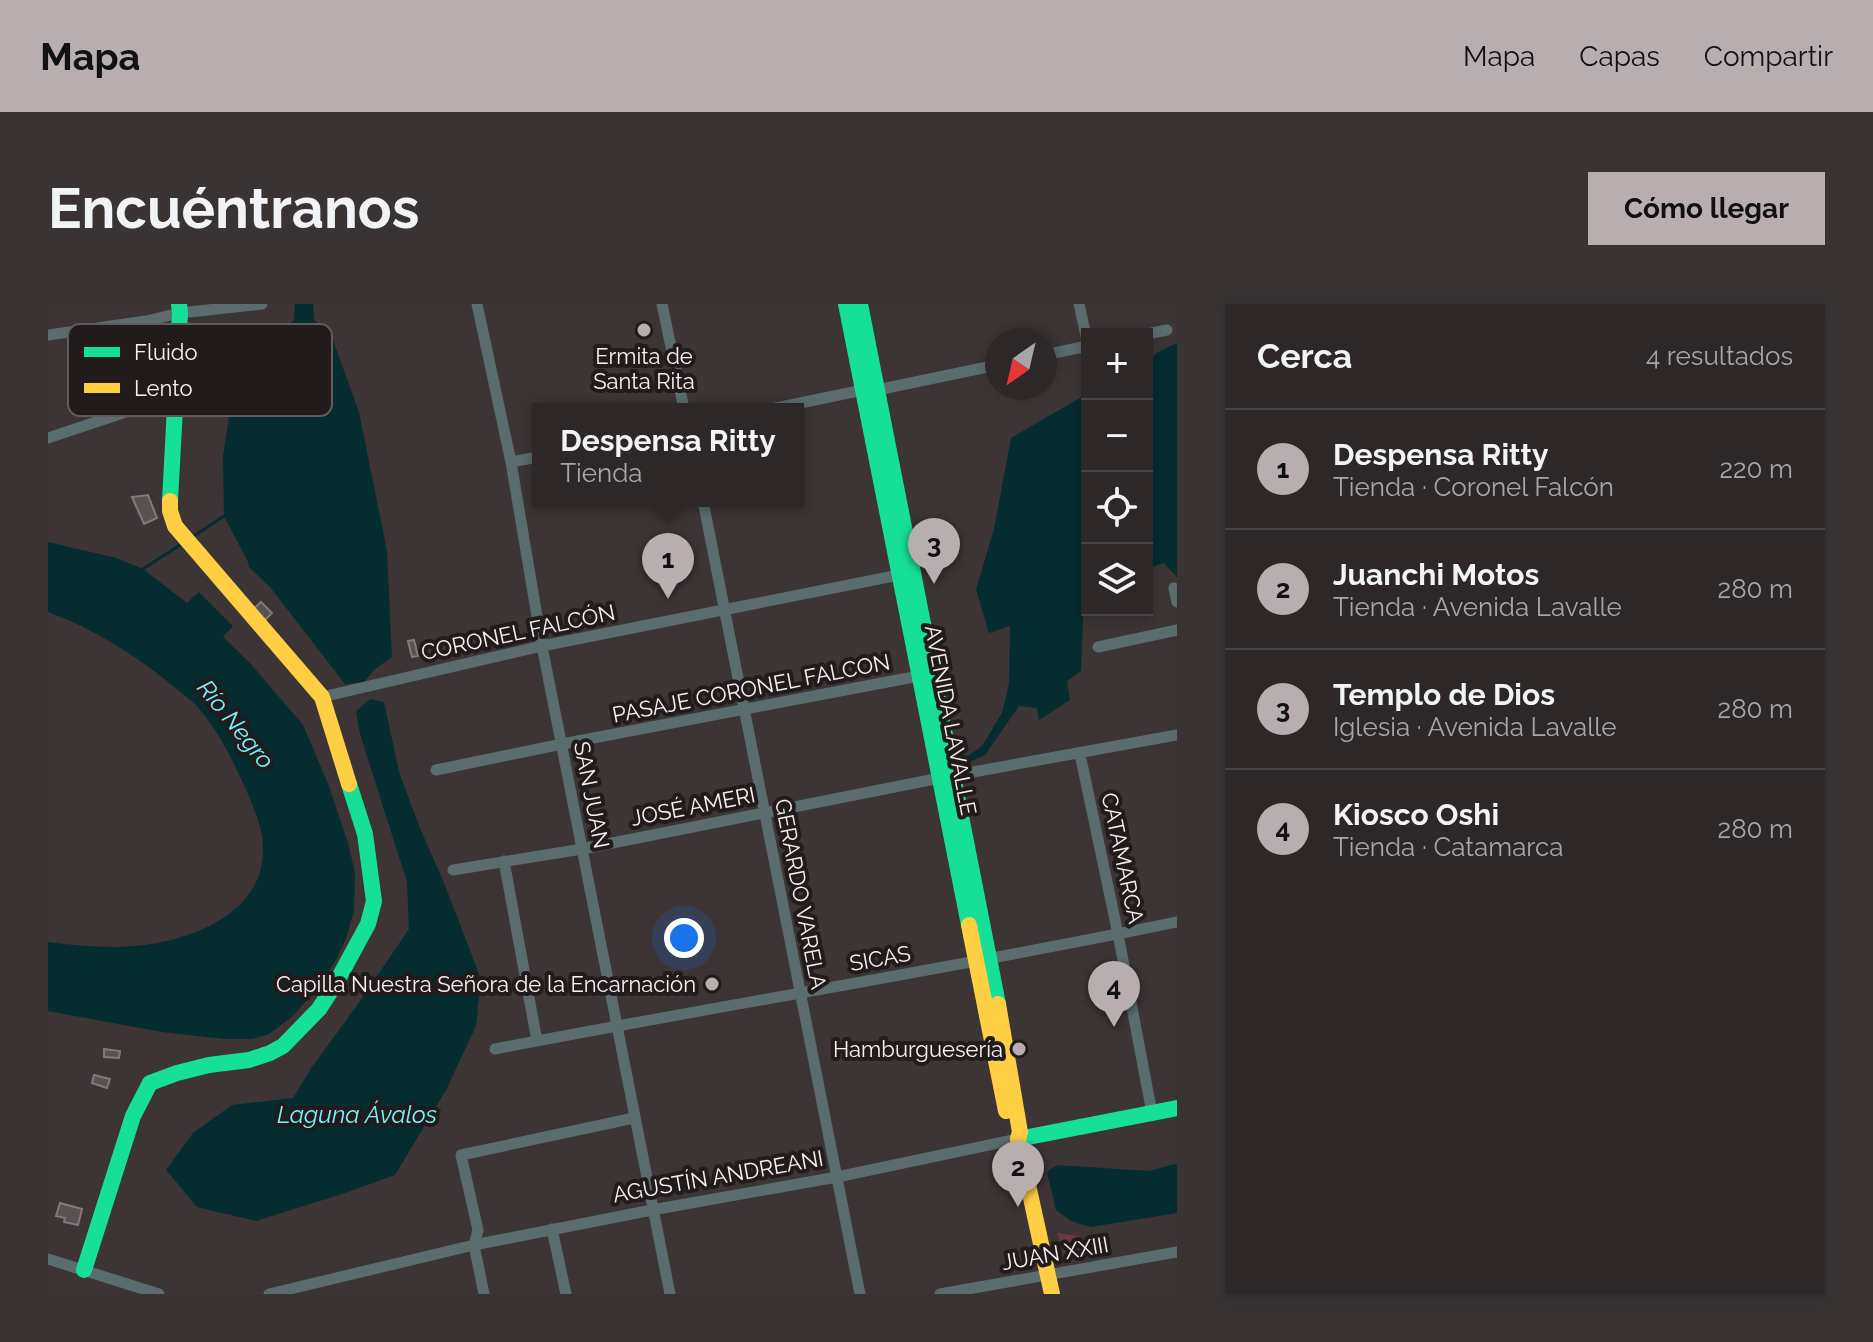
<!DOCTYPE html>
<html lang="es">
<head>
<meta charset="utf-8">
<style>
  :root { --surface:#2d2728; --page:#393334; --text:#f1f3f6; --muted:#a7a5a8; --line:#484445; --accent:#b8aeaf }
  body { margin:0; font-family:Raleway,sans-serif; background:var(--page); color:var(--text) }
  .controls { position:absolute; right:24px; top:24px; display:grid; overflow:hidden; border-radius:0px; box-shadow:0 4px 12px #0003 }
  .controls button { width:72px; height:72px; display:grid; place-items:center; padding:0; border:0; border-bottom:2px solid var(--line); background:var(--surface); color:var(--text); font:40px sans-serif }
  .compass { position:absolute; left:937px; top:24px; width:72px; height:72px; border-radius:50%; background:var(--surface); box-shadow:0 4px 12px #0003; rotate:214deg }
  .you { position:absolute; left:636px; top:634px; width:28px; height:28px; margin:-20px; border:6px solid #fff; border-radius:50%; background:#1a73e8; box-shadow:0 0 0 12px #1a73e833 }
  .badge { display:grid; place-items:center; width:52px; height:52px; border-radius:50%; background:var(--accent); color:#111; font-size:26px; font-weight:700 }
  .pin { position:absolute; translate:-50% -66px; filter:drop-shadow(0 2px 4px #0008) }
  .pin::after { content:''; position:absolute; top:42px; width:28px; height:24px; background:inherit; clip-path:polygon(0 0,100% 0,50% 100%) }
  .popup { position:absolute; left:484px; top:99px; width:272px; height:104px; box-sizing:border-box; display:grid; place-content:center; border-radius:0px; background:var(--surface); filter:drop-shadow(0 2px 6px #0005); font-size:26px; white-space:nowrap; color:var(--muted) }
  .popup b { font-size:30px; color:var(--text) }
  .popup::after { content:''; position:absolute; left:50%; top:100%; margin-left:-16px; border:16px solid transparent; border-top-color:var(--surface) }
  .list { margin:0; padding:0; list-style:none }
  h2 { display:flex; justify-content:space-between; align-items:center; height:104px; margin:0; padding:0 32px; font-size:34px }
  h2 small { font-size:26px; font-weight:400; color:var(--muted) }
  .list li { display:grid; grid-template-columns:52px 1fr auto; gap:24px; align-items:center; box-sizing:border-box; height:120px; padding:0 32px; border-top:2px solid var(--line) }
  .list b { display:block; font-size:30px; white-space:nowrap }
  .list p { margin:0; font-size:26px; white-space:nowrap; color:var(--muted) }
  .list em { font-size:26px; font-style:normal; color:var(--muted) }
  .icon { flex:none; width:44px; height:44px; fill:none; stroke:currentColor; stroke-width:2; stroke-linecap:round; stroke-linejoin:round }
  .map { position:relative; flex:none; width:1129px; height:990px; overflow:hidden; border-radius:0px }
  header { display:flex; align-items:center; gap:48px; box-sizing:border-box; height:112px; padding:0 40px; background:var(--accent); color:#111 }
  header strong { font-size:38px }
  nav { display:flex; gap:44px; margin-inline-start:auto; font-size:28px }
  .intro { display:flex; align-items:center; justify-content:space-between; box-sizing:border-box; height:192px; padding:0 48px }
  h1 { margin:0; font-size:56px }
  .button { padding:20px 36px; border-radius:0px; background:var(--accent); color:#111; font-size:28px; font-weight:700 }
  main { display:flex; gap:48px; padding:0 48px }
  aside { flex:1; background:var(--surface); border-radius:0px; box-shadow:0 4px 12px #0003 }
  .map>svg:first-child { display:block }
  .green { fill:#71363f }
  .water { fill:#052c2f }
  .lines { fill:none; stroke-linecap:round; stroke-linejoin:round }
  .stream { stroke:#052c2f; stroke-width:3 }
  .building { fill:#595253; stroke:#80797a; stroke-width:2 }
  .street { stroke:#5a6c6e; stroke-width:11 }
  .fast { stroke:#16e098; stroke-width:16 }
  .slow { stroke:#ffcf43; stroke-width:16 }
  .poi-dot { fill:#b8aeaf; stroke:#221b1b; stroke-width:3 }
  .labels { text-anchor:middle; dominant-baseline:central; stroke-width:8; stroke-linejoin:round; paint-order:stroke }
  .poi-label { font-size:22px; fill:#faf0f1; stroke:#221b1b; text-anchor:end }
  .street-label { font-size:22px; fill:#faf0f1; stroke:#221b1b }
  .water-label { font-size:24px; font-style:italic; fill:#77f4fe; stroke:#221b1b }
  .key { fill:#221b1b; stroke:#635b5b; stroke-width:2 }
  .key-label { font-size:22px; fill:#faf0f1 }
</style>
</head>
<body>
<header>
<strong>Mapa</strong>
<nav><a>Mapa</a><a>Capas</a><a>Compartir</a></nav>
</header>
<div class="intro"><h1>Encuéntranos</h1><a class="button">Cómo llegar</a></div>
<main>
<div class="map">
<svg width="1129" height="990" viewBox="0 0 1129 990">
  <rect width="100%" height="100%" fill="#3c3435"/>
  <path class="green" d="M1009 929 1030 932 1047 944 1063 947 1018 954Z"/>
  <path class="water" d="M247 0H265L266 16 282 28 311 108 339 247 344 353 327 365 316 378 297 380 222 283 201 263 200 258 176 212 175 152 186 82 208 54 246 16Z
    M1129 39V273L1116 259 1099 265V57L1110 48Z
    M1039 90V291L1036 292 1033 367 1019 377 1022 396 991 416 989 404 971 402 937 451 924 457 908 460 934 442 954 409 961 380 962 322 941 329 928 285 946 225 963 134Z
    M0 238 68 254 95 265 139 299 151 288 185 322 175 333 201 358 255 421 281 482 301 542 307 570 306 608 298 634 288 656 270 683 245 712 221 730 204 735H177L114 728 0 707V638C32 642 65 645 97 641 150 634 218 606 215 542 214 520 204 499 195 479 182 451 169 425 148 401 140 393 129 386 120 378 84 349 44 324 0 308Z
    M322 395 336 398 351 468 371 522 396 579 433 675 428 722 398 786 347 871 297 889 208 917 149 903 118 866 145 829 184 801 245 794 264 763 310 700 361 625 359 578 312 430 308 407Z
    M1126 860H1129V909L1043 923 1023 917 1008 906 999 868 1009 861 1101 867Z"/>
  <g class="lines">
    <path class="stream" d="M146 232 176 212
      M95 265 132 241"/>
  </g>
  <path class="building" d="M100 191 109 214 96 220 84 193Z
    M213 298 224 309 214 319 203 307Z
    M366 336 370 352 364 353 360 337Z
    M56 745 72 747 71 754 56 753Z
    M46 771 62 775 59 784 44 779Z
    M12 899 34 905 30 921 16 918 17 914 8 912Z"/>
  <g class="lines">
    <path class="street" d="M429 0 463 158 494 342 622 990
      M614 0 636 105
      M1031 0 1039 36
      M1099 30 1119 26
      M0 31 98 17 132 9 214 0
      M997 51 1039 42
      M723 105 815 86H829L949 61
      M0 134 78 108 101 80 129 52
      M463 158 490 153
      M655 197 812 990
      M1126 284 1129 298
      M1050 343 1129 326
      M274 393 494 342 856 270
      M1032 450 1070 630 1104 809
      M388 466 514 440 876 371
      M456 557 489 737
      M405 566 534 545 892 474 1129 431
      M447 745C674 701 902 665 1129 618
      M504 925 518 990
      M0 955 111 990
      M221 990 426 941 604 906 789 873 970 835
      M436 990 426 941 430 926 413 851 586 814
      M892 990 1129 948"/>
    <path class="fast" d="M798 0 921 621
      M812 0 950 700
      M122 197 132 9 131 0
      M970 835 1129 804
      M36 966 85 812 102 779 129 769 161 761 201 756 222 749 235 742 271 705 288 679 320 620 326 597 317 530 301 480"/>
    <path class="slow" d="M122 197V207L127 222 274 393 301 480
      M921 621 958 807
      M950 700 972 828 970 835 1004 990"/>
  </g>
  <g class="poi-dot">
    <circle cx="596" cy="26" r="8"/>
    <circle cx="664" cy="680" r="8"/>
    <circle cx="971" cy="745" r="8"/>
  </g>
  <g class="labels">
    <g class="poi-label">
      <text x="596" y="52" text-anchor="middle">Ermita de<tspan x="596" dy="25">Santa Rita</tspan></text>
      <text x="648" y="680">Capilla Nuestra Señora de la Encarnación</text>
      <text x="955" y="745">Hamburguesería</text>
    </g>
    <g class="street-label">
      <text transform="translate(470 328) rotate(-12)">CORONEL FALCÓN</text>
      <text transform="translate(703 384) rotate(-11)">PASAJE CORONEL FALCON</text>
      <text transform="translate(903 416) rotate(79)">AVENIDA LAVALLE</text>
      <text transform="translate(544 491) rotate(79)">SAN JUAN</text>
      <text transform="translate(645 502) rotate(-11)">JOSÉ AMERI</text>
      <text transform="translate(1075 554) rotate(78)">CATAMARCA</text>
      <text transform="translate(753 590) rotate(79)">GERARDO VARELA</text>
      <text transform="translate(832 654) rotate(-10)">SICAS</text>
      <text transform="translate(670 872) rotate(-10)">AGUSTÍN ANDREANI</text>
      <text transform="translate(1007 949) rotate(-10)">JUAN XXIII</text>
    </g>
    <g class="water-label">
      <text transform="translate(188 420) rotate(51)">Río Negro</text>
      <text x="309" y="810">Laguna Ávalos</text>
    </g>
  </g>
  <rect x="20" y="20" width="264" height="92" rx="12" class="key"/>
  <rect x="36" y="43" width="36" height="10" fill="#16e098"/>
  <rect x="36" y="79" width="36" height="10" fill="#ffcf43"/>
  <g class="key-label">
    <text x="86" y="56">Fluido</text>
    <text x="86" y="92">Lento</text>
  </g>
</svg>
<div class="controls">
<button>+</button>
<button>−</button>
<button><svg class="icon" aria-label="locate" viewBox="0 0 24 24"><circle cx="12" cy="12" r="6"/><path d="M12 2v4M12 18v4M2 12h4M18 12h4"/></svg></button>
<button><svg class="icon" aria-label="layers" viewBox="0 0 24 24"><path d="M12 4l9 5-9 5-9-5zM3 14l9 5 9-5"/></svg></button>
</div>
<svg class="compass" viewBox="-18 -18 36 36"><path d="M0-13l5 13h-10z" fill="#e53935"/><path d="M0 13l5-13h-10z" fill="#a7a5a8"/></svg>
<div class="you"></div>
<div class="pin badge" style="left:620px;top:295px">1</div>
<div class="popup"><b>Despensa Ritty</b>Tienda</div>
<div class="pin badge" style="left:970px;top:903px">2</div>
<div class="pin badge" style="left:886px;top:280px">3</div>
<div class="pin badge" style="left:1066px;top:723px">4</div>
</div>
<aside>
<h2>Cerca<small>4 resultados</small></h2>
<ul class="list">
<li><span class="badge">1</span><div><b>Despensa Ritty</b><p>Tienda · Coronel Falcón</p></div><em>220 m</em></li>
<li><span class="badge">2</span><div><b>Juanchi Motos</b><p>Tienda · Avenida Lavalle</p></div><em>280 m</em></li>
<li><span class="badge">3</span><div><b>Templo de Dios</b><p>Iglesia · Avenida Lavalle</p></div><em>280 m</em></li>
<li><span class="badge">4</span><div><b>Kiosco Oshi</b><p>Tienda · Catamarca</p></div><em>280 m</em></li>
</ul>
</aside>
</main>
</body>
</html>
